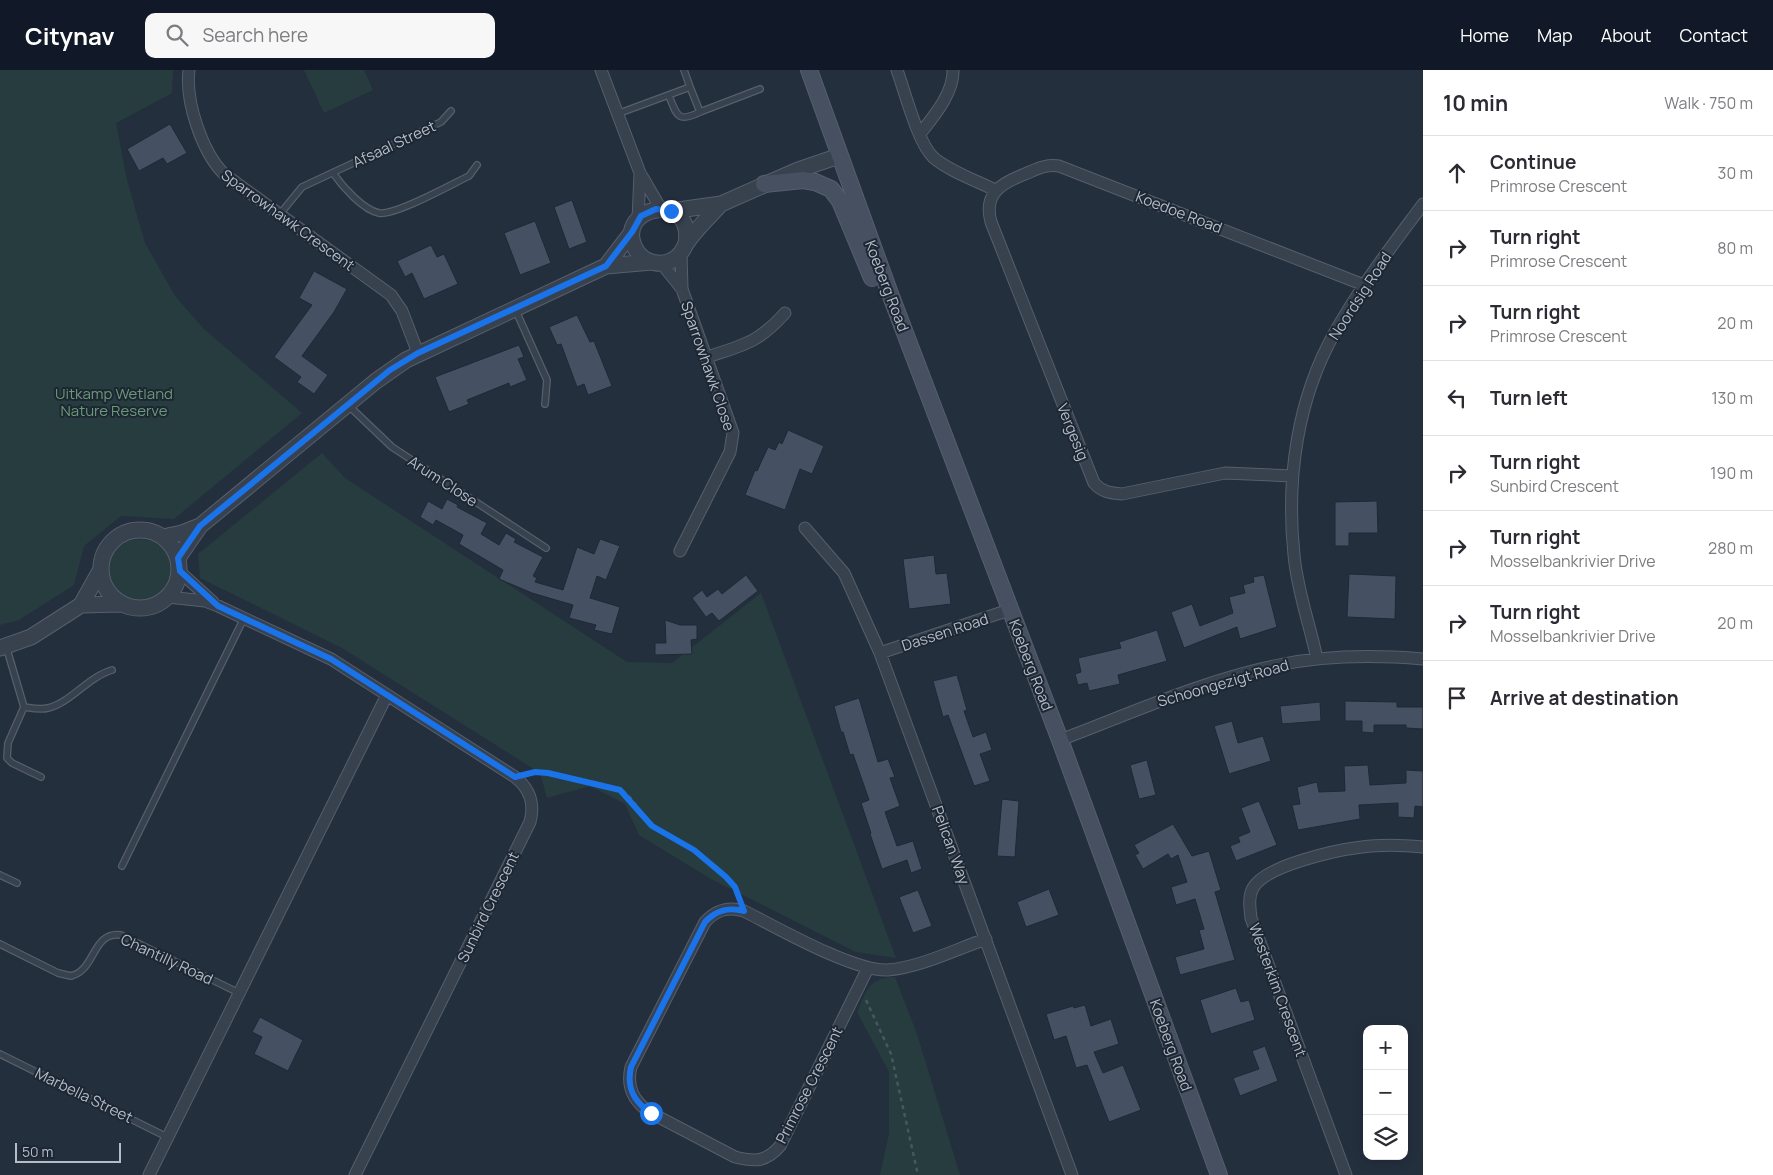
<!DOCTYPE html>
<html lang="en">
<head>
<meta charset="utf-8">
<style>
  :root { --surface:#fff; --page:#f7f7f7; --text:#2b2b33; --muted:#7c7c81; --line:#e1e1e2; --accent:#111827 }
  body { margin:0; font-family:Manrope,sans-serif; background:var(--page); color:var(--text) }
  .controls { position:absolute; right:15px; bottom:15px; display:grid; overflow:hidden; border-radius:10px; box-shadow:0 2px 12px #0003 }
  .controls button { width:45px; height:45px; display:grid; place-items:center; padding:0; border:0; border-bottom:1px solid var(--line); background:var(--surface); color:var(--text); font:25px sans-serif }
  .scale { position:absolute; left:15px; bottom:12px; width:106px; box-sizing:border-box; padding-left:5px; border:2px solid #b4bcc9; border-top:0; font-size:14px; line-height:18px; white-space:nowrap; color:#b4bcc9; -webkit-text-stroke:4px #1d2633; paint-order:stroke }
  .stop { position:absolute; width:15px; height:15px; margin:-11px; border:4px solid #1a73e8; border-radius:50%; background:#fff }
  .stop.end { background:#1a73e8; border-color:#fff; box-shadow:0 1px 5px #0008 }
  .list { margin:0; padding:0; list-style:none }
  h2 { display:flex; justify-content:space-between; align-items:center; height:65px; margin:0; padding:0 20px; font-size:21px }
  h2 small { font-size:16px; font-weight:400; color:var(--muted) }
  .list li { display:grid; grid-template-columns:32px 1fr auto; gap:15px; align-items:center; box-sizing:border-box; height:75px; padding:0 20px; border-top:1px solid var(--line) }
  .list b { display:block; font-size:19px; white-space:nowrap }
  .list p { margin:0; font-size:16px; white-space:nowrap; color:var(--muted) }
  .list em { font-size:16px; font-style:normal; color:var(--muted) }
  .icon { flex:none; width:28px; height:28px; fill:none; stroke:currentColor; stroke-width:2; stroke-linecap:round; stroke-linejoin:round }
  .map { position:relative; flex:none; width:1423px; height:1105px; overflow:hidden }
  header { display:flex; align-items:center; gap:30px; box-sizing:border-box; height:70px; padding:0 25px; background:var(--accent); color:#fff }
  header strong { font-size:24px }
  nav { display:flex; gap:28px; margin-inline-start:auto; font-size:18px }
  .search { width:350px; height:45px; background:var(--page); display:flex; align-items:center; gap:12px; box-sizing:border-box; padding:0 18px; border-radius:10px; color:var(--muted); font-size:19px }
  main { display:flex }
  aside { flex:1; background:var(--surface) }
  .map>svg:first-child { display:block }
  .green { fill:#263c3f }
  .building { fill:#455162; stroke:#1f2835 }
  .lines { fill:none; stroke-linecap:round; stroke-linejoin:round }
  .service-casing { stroke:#565f6c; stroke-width:8 }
  .minor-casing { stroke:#565f6c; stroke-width:13 }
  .tertiary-casing { stroke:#565f6c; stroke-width:17 }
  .secondary-casing { stroke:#565f6c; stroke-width:18 }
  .path { stroke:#44595c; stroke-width:2.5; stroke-dasharray:4 4; stroke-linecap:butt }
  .service { stroke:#38414e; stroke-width:5.5 }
  .minor { stroke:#38414e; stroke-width:11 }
  .tertiary { stroke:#38414e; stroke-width:15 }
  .secondary { stroke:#465061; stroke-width:16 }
  .route { stroke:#1a73e8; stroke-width:6 }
  .labels { text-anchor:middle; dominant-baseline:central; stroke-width:4; stroke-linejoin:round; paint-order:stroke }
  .street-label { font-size:15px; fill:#b4bcc9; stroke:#1d2633 }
  .park-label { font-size:15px; fill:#6b9a76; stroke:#1d2633 }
</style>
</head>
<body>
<header>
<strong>Citynav</strong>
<div class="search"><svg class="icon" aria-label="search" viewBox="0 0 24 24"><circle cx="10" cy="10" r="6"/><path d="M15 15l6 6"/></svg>Search here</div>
<nav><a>Home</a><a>Map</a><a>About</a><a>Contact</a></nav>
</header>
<main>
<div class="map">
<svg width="1423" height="1105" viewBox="0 0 1423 1105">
  <rect width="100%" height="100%" fill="#242f3e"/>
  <path class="green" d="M0 0H173L172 23 116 53 127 110 145 173 175 226 204 259 302 343 174 449 121 446 84 476 74 515 19 550 0 555Z
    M304 0H364L373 20 324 43Z
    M322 383 345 408 627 592 672 593 761 523 896 888 856 882 711 809 639 765 625 734 590 716 547 728 540 703 342 578 200 508 198 484Z
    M109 500a31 31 0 1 1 62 0a31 31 0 1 1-62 0Z
    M895 907 917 964 960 1105H880L889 1063V1002L857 942C867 920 868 908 895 907Z"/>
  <path class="building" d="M170 54 187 83 167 94 163 88 139 101 127 79Z
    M572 130 587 172 569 179 554 137Z
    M535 151 551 193 520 205 504 163Z
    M431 175 437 187 444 184 458 214 424 229 412 203 405 207 397 191Z
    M314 201 347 219 334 242 302 286 328 305 314 324 297 312 301 307 274 287 312 235 299 228Z
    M577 245 590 272 594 271 612 316 588 325 584 314 577 317 561 274 557 275 549 257Z
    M519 275 524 287 518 289 527 310 510 317 509 313 467 330 469 334 449 342 435 307Z
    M788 360 824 376 812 404 800 399 785 440 745 425 755 400 757 401 768 377 775 380 779 372 782 374Z
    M447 429 458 435 457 437 487 453 481 464 499 475 506 463 516 469 514 472 543 487 533 506 537 508 535 512 563 520 577 477 594 484 600 469 620 476 606 510 597 506 590 528 620 537 612 564 594 560 596 555 569 548 573 535 532 523 499 509 503 500 459 474 463 465 436 450 433 455 420 447 428 431 442 439Z
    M1377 431 1378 463H1349V476H1335V432Z
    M934 485 936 504 947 503 951 534 909 539 903 489Z
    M1349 504 1396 506 1395 549 1347 547Z
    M746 505 758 521 719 551 712 543 706 547 692 528 702 520 707 527 718 519 722 524Z
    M1264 505 1277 557 1240 569 1237 557 1184 578 1171 542 1192 534 1200 556 1233 543 1229 527 1245 523 1243 515 1254 512 1253 507Z
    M665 550 680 555H697V569L691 570 692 584 655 585V573H666Z
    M1157 560 1167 591 1118 605 1120 614 1089 621 1087 613 1078 615 1075 604 1081 602 1078 588 1121 578 1119 572Z
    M957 605 967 640 964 641 973 667 986 662 992 680 980 684 990 711 974 716 948 645 943 647 933 611Z
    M859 628 878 692 888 689 895 707 890 708 900 736 885 742 897 776 913 771 922 799 911 803 907 790 882 799 870 764 871 763 861 733 869 730 853 684 850 685 843 662H841L834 636Z
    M1345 631 1397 632V637H1423V659L1406 658V655H1374V663L1362 662V651H1345Z
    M1320 632 1321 651 1282 654 1280 636Z
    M1232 651 1238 673 1263 666 1271 691 1229 704 1214 656Z
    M1147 690 1156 725 1139 729 1130 695Z
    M1368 695 1370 715 1406 713V700L1423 701V737L1415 736 1414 748 1398 747V733L1359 735 1360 749 1298 760 1292 735 1300 734 1297 717 1317 712 1319 722 1345 721 1344 696Z
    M1002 729 1019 731 1015 787 997 786Z
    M1259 731 1277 775 1236 791 1230 776 1240 772 1238 767 1250 762 1241 738Z
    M1173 754 1192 786 1209 781 1221 820 1215 822 1235 890 1180 905 1175 887 1204 879 1199 860 1204 859 1195 829 1176 835 1171 817 1187 812 1178 785 1171 789 1168 784 1143 799 1135 785 1139 783 1134 775Z
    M1049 819 1059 845 1026 857 1017 832Z
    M918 820 932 856 913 863 899 827Z
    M1236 918 1241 932 1249 930 1255 950 1211 964 1200 930Z
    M1085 935 1091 956 1111 949 1119 974 1094 982 1103 1003 1123 995 1141 1040 1109 1052 1087 995 1076 998 1066 966 1054 970 1046 944 1073 936 1074 938Z
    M260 947 303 970 288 1001 254 984 262 967 252 962Z
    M1265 976 1278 1011 1240 1026 1233 1008 1259 999 1252 981Z"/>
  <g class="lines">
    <defs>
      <path id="service" d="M690 17 700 42 760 19
        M669 26C677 46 678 53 700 42
        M617 44 690 17 684 0
        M333 103C342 116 363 140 379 143 395 146 452 114 469 106L477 95
        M280 144 302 117 441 52 451 41
        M516 241 547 310 545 334
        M349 336 392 377 546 478
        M6 576 24 637 8 673 7 688 12 693 41 707
        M24 637C31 638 40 640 48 638 70 633 88 607 112 600
        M122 796 244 548
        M0 805 17 813
        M0 874 58 903 71 906C96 900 92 861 121 865L239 923
        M0 984 167 1067"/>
      <path id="minor" d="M189 0C185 31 202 82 224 104L391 225 402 241 418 283
        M601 0 640 103 661 139
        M897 0C905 22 918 74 934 88 951 102 975 110 995 120
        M920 64C933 47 954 23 953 0
        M638 150 640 103
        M661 193 682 219
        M707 287C744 275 758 273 785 243
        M1292 406 1225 403 1122 424C1110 423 1102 422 1094 413L991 152C983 123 1002 113 1025 104 1037 99 1046 94 1059 96L1364 215
        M805 458 844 503 880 583 1072 1105
        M680 481 730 382 733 363 682 219 681 183
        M179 501 213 532
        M168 527 205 531 218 536 331 589 515 707C530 719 535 733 530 752L355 1105
        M880 583 1009 540
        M1317 589C1310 555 1297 520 1294 485 1286 409 1297 329 1335 262 1360 217 1392 176 1423 134
        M1060 670C1132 643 1204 610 1279 595 1326 585 1375 585 1423 589
        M868 898 780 1076C766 1092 755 1092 735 1087L651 1043C634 1032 626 1018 631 997L705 852C716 840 728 836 744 841 776 857 854 902 888 900 921 897 954 880 986 869
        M149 1105 387 625
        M1346 1105 1251 848C1250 838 1248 827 1253 818 1266 795 1337 780 1362 777 1382 774 1403 775 1423 777"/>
      <path id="tertiary" d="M671 141 721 134 798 100 839 86
        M686 174C695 120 614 136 635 178 643 194 664 198 677 187 682 183 683 179 686 174 695 160 709 147 721 134
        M606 196 632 162
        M101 499a39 39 0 1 1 78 0a39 39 0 1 1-78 0Z
        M163 467 182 463 200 456
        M178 488 200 456 376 311 406 290 606 196 652 192
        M81 535 121 534
        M0 578 31 567 81 535 100 501"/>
      <path id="secondary" d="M809 0 889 221 1060 670 1219 1105
        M764 114 803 110 815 112 831 119 840 131 872 208"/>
    </defs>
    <use href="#service" class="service-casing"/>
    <use href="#minor" class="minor-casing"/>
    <use href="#tertiary" class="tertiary-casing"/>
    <use href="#secondary" class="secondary-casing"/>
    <path class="path" d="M529 703C542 700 611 714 623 721 636 730 641 747 653 756 682 779 726 790 739 828
      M866 930 891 984 918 1105"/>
    <use href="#service" class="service"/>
    <use href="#minor" class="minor"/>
    <use href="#tertiary" class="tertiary"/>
    <use href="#secondary" class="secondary"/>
  </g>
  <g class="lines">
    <path class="route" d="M651 1043C634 1032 626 1018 631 997L705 852C716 840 728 837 744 841L735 817 726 807 694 780 652 756 620 720 548 703 535 702 515 707 331 589 218 536 180 501 178 488 200 456 390 300 418 283 606 196 632 162 641 146 656 139 671 141"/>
  </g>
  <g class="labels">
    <g class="street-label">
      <text transform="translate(394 74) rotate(-25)">Afsaal Street</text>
      <text transform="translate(1179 142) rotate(21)">Koedoe Road</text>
      <text transform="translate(288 150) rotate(36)">Sparrowhawk Crescent</text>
      <text transform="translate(887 216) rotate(69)">Koeberg Road</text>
      <text transform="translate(1360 226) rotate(-57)">Noordsig Road</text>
      <text transform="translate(708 296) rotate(71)">Sparrowhawk Close</text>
      <text transform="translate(1073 362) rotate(68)">Vergesig</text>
      <text transform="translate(443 411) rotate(33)">Arum Close</text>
      <text transform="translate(945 562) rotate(-18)">Dassen Road</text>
      <text transform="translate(1031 595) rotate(69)">Koeberg Road</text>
      <text transform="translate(1223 613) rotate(-16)">Schoongezigt Road</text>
      <text transform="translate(951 775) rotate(70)">Pelican Way</text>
      <text transform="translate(488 837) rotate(-64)">Sunbird Crescent</text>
      <text transform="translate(167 889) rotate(25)">Chantilly Road</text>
      <text transform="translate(1278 920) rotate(70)">Westerkim Crescent</text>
      <text transform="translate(1171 975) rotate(70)">Koeberg Road</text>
      <text transform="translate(809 1015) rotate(-63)">Primrose Crescent</text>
      <text transform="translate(84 1025) rotate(26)">Marbella Street</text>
    </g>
    <g class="park-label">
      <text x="114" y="323">Uitkamp Wetland<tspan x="114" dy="17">Nature Reserve</tspan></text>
    </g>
  </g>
</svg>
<div class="controls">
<button>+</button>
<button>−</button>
<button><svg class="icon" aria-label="layers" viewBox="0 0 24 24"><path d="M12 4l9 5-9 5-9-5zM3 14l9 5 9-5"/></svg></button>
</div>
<div class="scale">50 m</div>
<div class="stop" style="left:651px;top:1043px"></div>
<div class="stop end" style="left:671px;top:141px"></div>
</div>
<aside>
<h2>10 min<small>Walk · 750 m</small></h2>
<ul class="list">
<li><svg class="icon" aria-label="ahead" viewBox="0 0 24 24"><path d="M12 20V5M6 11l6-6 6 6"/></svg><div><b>Continue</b><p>Primrose Crescent</p></div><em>30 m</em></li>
<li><svg class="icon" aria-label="right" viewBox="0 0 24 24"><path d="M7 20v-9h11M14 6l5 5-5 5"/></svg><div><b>Turn right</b><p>Primrose Crescent</p></div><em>80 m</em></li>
<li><svg class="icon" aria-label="right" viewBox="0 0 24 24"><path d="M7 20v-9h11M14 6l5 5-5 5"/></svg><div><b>Turn right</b><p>Primrose Crescent</p></div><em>20 m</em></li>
<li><svg class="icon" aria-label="left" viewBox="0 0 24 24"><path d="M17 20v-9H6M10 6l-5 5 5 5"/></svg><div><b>Turn left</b></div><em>130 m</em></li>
<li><svg class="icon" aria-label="right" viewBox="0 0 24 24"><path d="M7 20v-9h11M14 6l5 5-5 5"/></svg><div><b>Turn right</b><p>Sunbird Crescent</p></div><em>190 m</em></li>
<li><svg class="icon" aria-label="right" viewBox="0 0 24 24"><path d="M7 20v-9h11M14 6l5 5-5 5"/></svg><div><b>Turn right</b><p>Mosselbankrivier Drive</p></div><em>280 m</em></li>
<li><svg class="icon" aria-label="right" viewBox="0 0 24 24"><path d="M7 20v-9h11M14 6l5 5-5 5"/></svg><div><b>Turn right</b><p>Mosselbankrivier Drive</p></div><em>20 m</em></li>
<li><svg class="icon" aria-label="arrive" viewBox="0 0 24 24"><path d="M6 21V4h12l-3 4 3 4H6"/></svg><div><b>Arrive at destination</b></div></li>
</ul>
</aside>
</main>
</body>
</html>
